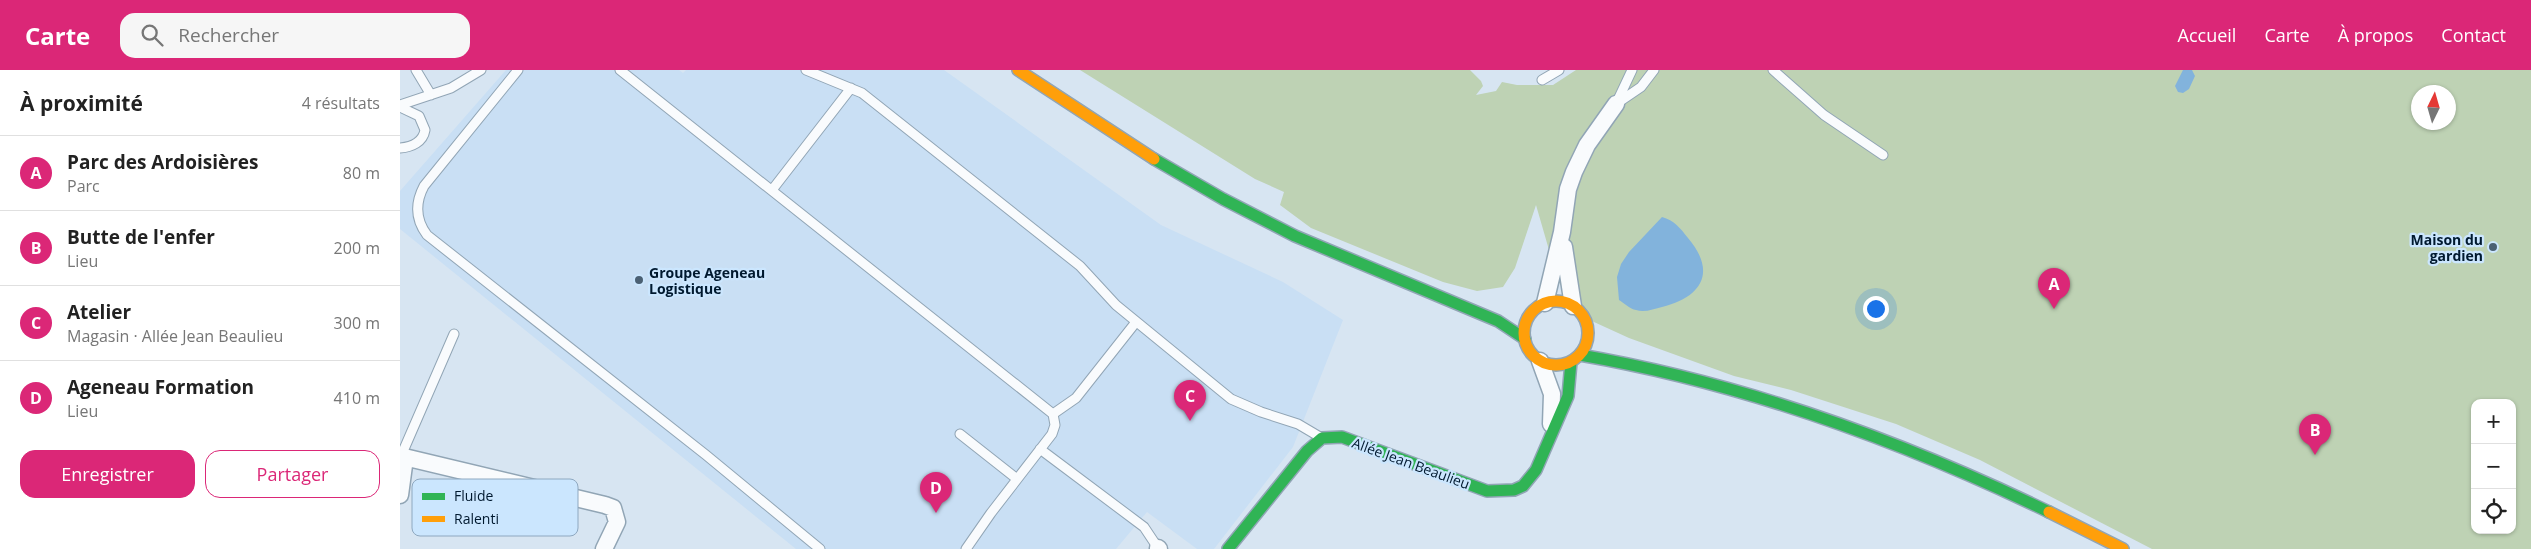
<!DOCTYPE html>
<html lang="fr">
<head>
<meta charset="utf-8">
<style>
  :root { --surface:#fff; --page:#f6f6f6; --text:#222; --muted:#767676; --line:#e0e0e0; --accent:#db2777 }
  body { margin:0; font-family:"Open Sans",sans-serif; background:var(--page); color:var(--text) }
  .controls { position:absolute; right:15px; bottom:15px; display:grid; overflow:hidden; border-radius:10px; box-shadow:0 1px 4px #0004 }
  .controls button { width:45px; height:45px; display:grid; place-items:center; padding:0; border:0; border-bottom:1px solid var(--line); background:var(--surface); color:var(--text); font:25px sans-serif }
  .compass { position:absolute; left:2011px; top:15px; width:45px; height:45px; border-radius:50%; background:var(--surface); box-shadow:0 1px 4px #0004; rotate:5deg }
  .you { position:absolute; left:1475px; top:238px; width:18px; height:18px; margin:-12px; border:4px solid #fff; border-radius:50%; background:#1a73e8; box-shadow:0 0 0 8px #1a73e833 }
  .badge { display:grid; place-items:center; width:32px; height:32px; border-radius:50%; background:var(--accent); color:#fff; font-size:16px; font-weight:700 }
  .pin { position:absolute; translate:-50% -41px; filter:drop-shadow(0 1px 2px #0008) }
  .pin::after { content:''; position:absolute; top:26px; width:18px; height:15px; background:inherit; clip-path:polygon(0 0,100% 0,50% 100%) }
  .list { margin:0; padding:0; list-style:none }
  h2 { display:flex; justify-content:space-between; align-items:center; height:65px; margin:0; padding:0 20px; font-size:21px }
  h2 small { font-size:16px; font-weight:400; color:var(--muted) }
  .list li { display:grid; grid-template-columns:32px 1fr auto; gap:15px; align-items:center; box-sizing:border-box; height:75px; padding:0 20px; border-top:1px solid var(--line) }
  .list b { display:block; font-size:19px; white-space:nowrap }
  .list p { margin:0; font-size:16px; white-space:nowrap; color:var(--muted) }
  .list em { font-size:16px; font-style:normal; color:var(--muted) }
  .actions { display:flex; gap:10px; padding:15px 20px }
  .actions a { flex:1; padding:11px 0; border:1px solid var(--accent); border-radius:15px; text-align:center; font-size:18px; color:var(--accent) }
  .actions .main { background:var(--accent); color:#fff }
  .icon { flex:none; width:28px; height:28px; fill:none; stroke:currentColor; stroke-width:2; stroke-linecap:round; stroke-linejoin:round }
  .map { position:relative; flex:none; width:2131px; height:479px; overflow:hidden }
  header { display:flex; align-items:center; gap:30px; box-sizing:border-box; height:70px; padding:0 25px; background:var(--accent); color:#fff }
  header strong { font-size:24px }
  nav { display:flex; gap:28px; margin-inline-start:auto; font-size:18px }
  .search { width:350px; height:45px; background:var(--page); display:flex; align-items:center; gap:12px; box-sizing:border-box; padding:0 18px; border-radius:15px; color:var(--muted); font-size:19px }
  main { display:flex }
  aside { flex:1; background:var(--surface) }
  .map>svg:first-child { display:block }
  .built { fill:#c9dff4 }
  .green { fill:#bed2b4; fill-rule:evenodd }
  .water { fill:#82b3dc }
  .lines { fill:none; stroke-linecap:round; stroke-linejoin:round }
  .lane-casing { stroke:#91a5b5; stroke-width:11 }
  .street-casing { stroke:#91a5b5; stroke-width:19 }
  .fast-casing { stroke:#91a5b5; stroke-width:14 }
  .slow-casing { stroke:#91a5b5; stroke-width:14 }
  .lane { stroke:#f9fbfd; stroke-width:9 }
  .street { stroke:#f9fbfd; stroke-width:16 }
  .fast { stroke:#30b455; stroke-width:11 }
  .slow { stroke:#ff9f0a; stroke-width:11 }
  .poi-dot { fill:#4b6073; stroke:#cbe6fe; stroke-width:2 }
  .labels { text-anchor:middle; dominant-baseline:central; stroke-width:4.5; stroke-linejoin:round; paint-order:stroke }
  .poi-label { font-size:14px; font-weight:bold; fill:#00192f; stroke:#cbe6fe; text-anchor:end }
  .street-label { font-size:14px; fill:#00192f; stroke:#cbe6fe }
  .key { fill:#cbe6fe; stroke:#8ea8c0; stroke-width:1 }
  .key-label { font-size:14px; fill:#00192f }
</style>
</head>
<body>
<header>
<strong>Carte</strong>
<div class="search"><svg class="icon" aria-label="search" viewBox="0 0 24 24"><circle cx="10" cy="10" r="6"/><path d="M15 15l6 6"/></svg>Rechercher</div>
<nav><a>Accueil</a><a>Carte</a><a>À propos</a><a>Contact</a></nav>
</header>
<main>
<aside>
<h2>À proximité<small>4 résultats</small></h2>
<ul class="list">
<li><span class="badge">A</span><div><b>Parc des Ardoisières</b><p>Parc</p></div><em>80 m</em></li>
<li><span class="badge">B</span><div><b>Butte de l'enfer</b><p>Lieu</p></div><em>200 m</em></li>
<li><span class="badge">C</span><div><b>Atelier</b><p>Magasin · Allée Jean Beaulieu</p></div><em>300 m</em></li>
<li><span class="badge">D</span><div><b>Ageneau Formation</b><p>Lieu</p></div><em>410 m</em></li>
</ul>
<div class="actions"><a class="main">Enregistrer</a><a>Partager</a></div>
</aside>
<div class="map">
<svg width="2131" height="479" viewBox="0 0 2131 479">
  <rect width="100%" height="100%" fill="#d7e5f2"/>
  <path class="built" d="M106 0H279L283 3 286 0H544L761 155 883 212 943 250 893 377 814 479H797L747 442 716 479H396L0 159V121Z"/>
  <path class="green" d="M680 0H1070L1081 11 1083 16 1076 25 1096 21 1102 12 1117 15H1153L1176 0H2131V479H1752L1580 390 1496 354 1391 320 1334 306 1229 268 1183 247 1158 211 1136 135 1115 198 1103 217 1077 221 1043 212 911 158 880 135 884 122 855 109ZM2018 22H2048V52H2018ZM2075 333H2112V460H2075Z"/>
  <path class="water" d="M1783 0H1792L1795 6 1789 19 1783 23 1778 22 1775 16Z
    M1262 147C1274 150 1281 159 1288 168 1317 202 1302 227 1262 237 1254 239 1244 243 1236 240 1230 239 1224 233 1219 230L1217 207 1221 194 1229 182Z"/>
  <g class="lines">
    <defs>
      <path id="lane" d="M16 0 31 25
        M118 0 24 116C15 133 15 149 27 165L306 385 420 479
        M220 0 653 344 655 355 652 364 591 443 566 479
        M406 0 462 23 680 196 716 235 831 329 861 342 898 354 920 367
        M1373 0 1424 45 1483 85
        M1142 10 1159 0
        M1216 34 1241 17 1254 0
        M1216 34 1232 0
        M0 35 51 18 81 0
        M0 37 19 46 25 60C23 72 12 77 0 78
        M372 120 451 18
        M653 344 676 328 736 252
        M560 364 617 409
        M640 379 744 457 758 478
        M1 386 54 264"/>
      <path id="street" d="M1164 177 1173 236
        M1145 233 1162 162 1168 119 1174 102 1187 75 1216 34
        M1140 291 1152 324 1151 354
        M0 386 205 435 213 438 217 452 204 479
        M0 425 5 388
        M758 478 759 479"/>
      <path id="fast" d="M754 89 823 129 895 166 1098 251 1125 269
        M1180 285C1342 313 1502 371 1649 442
        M828 479 907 381 922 368 942 367 1087 421 1114 420 1123 416 1136 400 1168 326 1171 292"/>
      <path id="slow" d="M618 0 754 89
        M1124 263a32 32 0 1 1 64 0a32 32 0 1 1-64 0Z
        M1649 442 1723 479"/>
    </defs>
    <use href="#lane" class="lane-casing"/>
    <use href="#street" class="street-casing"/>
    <use href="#fast" class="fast-casing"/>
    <use href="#slow" class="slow-casing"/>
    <use href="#lane" class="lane"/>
    <use href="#street" class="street"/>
    <use href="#fast" class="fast"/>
    <use href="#slow" class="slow"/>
  </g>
  <g class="poi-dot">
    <circle cx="2093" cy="177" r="5"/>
    <circle cx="239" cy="210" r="5"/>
  </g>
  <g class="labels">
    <g class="poi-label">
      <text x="2083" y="169">Maison du<tspan x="2083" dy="16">gardien</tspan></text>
      <text x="249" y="202" text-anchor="start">Groupe Ageneau<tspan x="249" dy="16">Logistique</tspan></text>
    </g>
    <g class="street-label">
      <text transform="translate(1011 393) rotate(20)">Allée Jean Beaulieu</text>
    </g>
  </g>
  <rect x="12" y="409" width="166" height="57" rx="8" class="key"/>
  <rect x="22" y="423" width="23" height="7" fill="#30b455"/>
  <rect x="22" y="446" width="23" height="6" fill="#ff9f0a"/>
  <g class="key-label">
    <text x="54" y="431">Fluide</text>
    <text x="54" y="454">Ralenti</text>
  </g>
</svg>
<div class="controls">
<button>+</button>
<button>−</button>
<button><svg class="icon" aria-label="locate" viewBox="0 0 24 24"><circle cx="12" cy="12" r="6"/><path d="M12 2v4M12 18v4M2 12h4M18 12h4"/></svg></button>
</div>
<svg class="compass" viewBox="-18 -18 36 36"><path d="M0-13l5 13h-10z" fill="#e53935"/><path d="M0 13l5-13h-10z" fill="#767676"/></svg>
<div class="you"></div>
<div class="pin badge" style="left:1654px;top:239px">A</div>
<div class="pin badge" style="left:1915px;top:385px">B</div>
<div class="pin badge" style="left:790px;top:351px">C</div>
<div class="pin badge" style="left:536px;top:443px">D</div>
</div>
</main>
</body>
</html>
